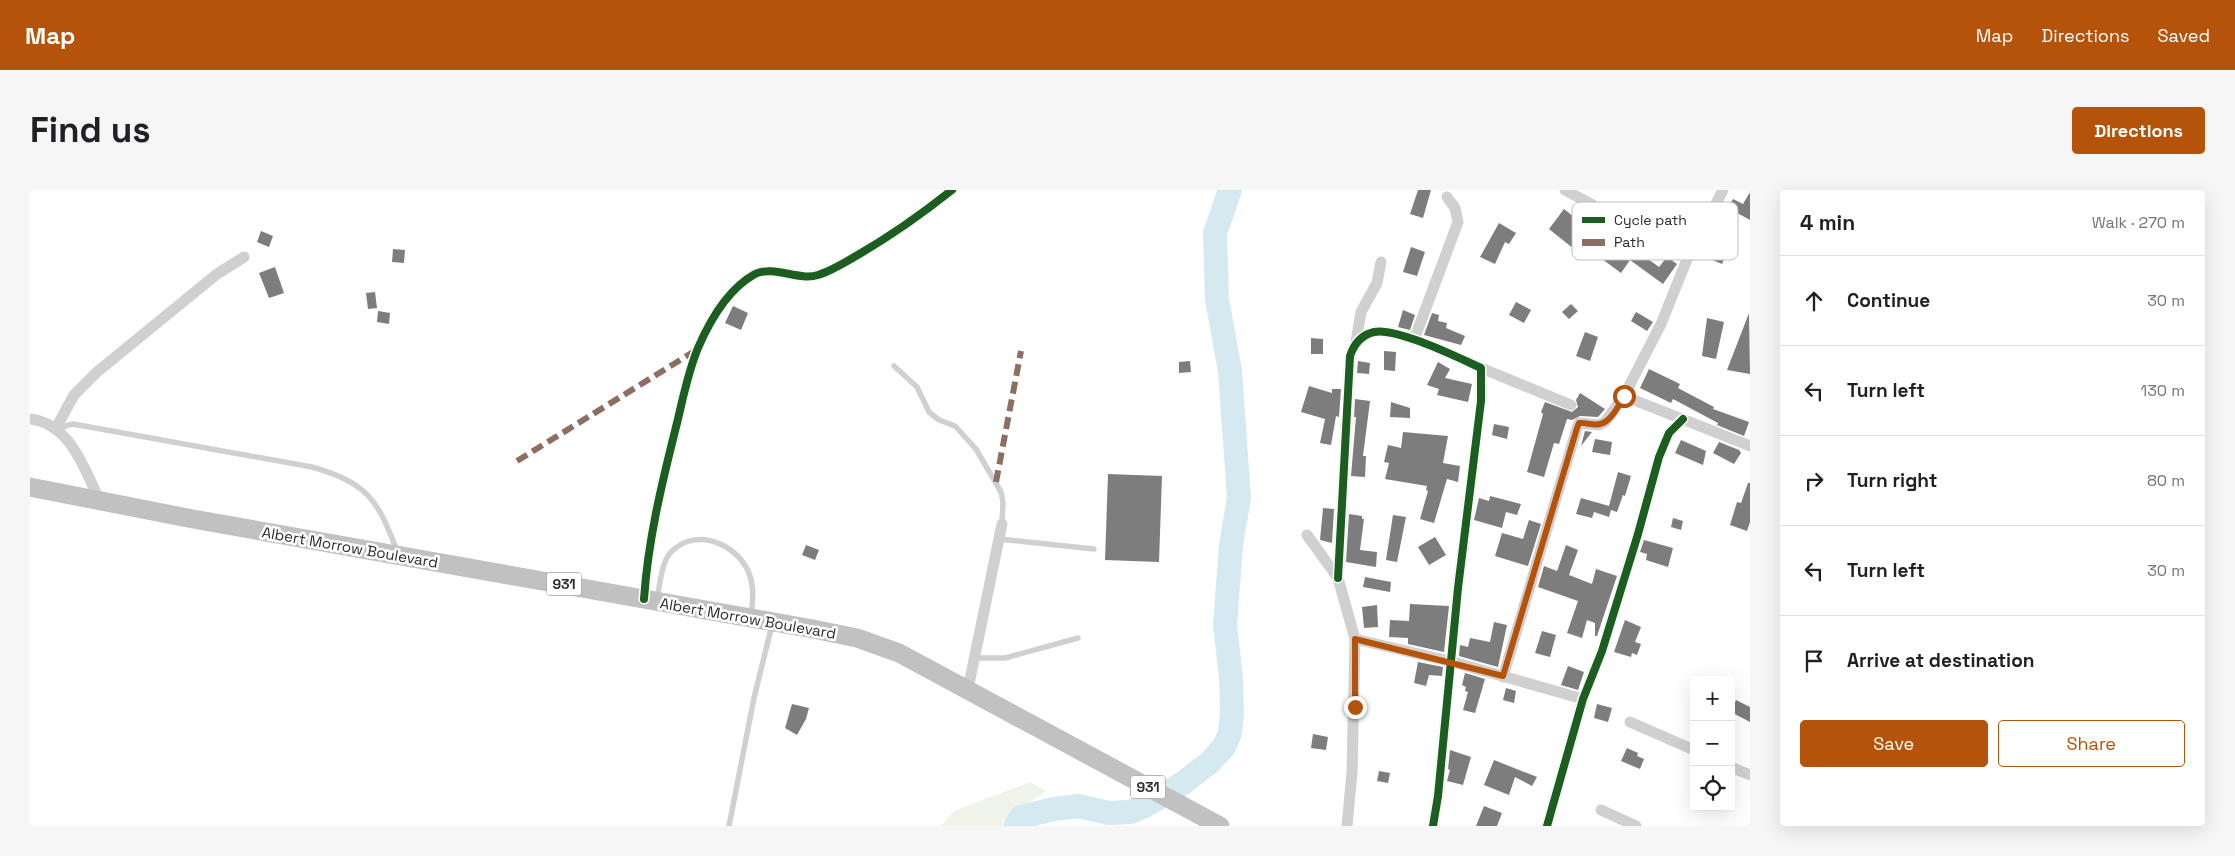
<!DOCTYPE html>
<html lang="en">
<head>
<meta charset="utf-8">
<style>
  :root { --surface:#fff; --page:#f6f6f6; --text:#202124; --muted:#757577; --line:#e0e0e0; --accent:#b45309 }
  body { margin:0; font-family:"Space Grotesk",sans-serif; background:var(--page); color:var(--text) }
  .controls { position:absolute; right:15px; bottom:15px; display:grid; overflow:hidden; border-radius:5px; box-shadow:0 5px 20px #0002 }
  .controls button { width:45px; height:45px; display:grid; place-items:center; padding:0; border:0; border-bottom:1px solid var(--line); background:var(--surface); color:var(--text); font:25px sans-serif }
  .stop { position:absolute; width:15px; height:15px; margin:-11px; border:4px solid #b45309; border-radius:50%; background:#fff }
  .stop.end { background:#b45309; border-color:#fff; box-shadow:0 1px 5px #0008 }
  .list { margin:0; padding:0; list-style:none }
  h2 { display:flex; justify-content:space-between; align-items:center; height:65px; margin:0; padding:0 20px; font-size:21px }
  h2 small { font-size:16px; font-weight:400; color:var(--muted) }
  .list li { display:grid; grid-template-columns:32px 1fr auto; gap:15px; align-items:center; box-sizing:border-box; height:90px; padding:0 20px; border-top:1px solid var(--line) }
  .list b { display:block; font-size:19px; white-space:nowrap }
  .list em { font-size:16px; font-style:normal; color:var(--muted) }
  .actions { display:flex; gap:10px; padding:15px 20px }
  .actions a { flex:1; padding:11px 0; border:1px solid var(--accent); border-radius:5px; text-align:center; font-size:18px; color:var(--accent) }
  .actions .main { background:var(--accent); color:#fff }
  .icon { flex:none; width:28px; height:28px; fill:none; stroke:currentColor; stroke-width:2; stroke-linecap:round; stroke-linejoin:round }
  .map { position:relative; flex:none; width:1720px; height:636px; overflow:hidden; border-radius:5px }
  header { display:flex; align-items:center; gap:30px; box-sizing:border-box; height:70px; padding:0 25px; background:var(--accent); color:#fff }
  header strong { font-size:24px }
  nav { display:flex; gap:28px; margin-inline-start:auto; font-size:18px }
  .intro { display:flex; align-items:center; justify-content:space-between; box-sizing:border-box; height:120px; padding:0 30px }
  h1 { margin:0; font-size:35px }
  .button { padding:12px 22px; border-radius:5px; background:var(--accent); color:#fff; font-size:18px; font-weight:700 }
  main { display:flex; gap:30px; padding:0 30px }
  aside { flex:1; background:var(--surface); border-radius:5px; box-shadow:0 5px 20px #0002 }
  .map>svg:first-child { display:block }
  .green { fill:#f0f3ea }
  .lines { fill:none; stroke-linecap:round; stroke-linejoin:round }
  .river { stroke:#d5eaf0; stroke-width:24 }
  .building { fill:#7d7d7d }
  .service { stroke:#d0d0d0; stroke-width:5.5 }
  .minor { stroke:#d0d0d0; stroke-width:11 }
  .trunk { stroke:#c1c1c1; stroke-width:19 }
  .quiet { stroke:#8d6e63; stroke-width:6; stroke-dasharray:12 6; stroke-linecap:butt }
  .cycleway-casing { stroke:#fff; stroke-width:11 }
  .cycleway { stroke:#1b5e20; stroke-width:8 }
  .route { stroke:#b45309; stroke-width:6 }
  .labels { text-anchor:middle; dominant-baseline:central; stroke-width:5; stroke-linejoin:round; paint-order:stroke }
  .shield { fill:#fff; stroke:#6b6b6b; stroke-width:1 }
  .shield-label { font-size:14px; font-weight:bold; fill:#2b2b2b }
  .street-label { font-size:15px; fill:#2b2b2b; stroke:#fff }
  .key { fill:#fff; stroke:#bfbfbf; stroke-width:1 }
  .key-label { font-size:14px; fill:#2b2b2b }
</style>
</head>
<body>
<header>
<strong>Map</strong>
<nav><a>Map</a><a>Directions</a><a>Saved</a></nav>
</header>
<div class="intro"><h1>Find us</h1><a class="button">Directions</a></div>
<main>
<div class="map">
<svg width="1720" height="636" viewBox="0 0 1720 636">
  <rect width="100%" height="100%" fill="#fff"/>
  <path class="green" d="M1000 592 1017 601 973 629 972 636H911L924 621Z"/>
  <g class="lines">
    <path class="river" d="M985 636 991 627 1024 619 1048 616 1079 623 1100 622 1115 616 1153 593 1179 573 1194 557 1200 543 1202 522 1201 488 1195 435 1201 355 1209 308 1200 181 1187 109 1185 43 1200 0"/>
  </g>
  <path class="building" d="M1388 0H1401L1393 28 1380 24Z
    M1720 2V30L1698 18 1703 9 1713 14Z
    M1534 19 1559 39 1544 59 1519 39Z
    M1469 33 1486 43 1479 54 1475 52 1465 74 1450 67Z
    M231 41 243 46 239 57 227 52Z
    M1585 41 1609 58 1607 61 1629 77 1637 67 1647 74 1633 94 1600 70 1591 83 1568 66Z
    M1680 50 1699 59 1692 74 1673 66Z
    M1381 57 1395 62 1387 86 1373 82Z
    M363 59 375 60 374 73 362 72Z
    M245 77 254 103 239 108 229 83Z
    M345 102 347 118 338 119 336 103Z
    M1486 112 1501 120 1494 133 1479 125Z
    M1541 114 1548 121 1539 129 1532 122Z
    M703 116 718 123 711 140 695 133Z
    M1373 120 1385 125 1380 140 1368 137Z
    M348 121 360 123 359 134 347 132Z
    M1606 122 1623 132 1617 141 1601 131Z
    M1402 123 1409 125 1408 131 1417 133 1416 138 1435 146 1431 155 1394 145Z
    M1719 123 1720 184 1697 180Z
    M1677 128 1694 132 1686 169 1672 166Z
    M1555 142 1568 147 1560 171 1546 166Z
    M1281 148 1293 149V164H1281Z
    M1354 161 1366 162 1365 181 1354 180Z
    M1160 171 1161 182 1149 183V172Z
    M1328 171 1340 173 1339 184 1327 183Z
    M1408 172 1420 179 1415 188 1442 194 1438 212 1407 205 1409 199 1397 195Z
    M1619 179 1650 194 1648 198 1684 217 1683 219 1719 232 1714 246 1687 235 1688 233 1643 209 1641 213 1610 198Z
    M1279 196 1302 203V199H1311L1309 227 1306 226 1301 255 1290 253 1295 229 1271 222Z
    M1550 203 1575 219 1568 227 1550 226 1542 230 1537 229 1529 254 1524 253 1514 287 1497 282 1513 224 1511 222 1515 212 1542 222 1548 217 1546 210Z
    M1325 209 1340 211 1333 266H1336L1335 287 1321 286 1326 227H1324Z
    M1361 212 1380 218V228L1360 227Z
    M1464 234 1479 237 1477 249 1462 245Z
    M1555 241 1562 242 1551 256Z
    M1373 242 1418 246 1413 273 1430 276 1428 292 1417 289 1404 333 1390 329 1398 301 1396 300 1397 296 1355 289 1359 273 1354 272 1358 255 1371 258Z
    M1565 249 1582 252 1580 265 1562 262Z
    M1651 250 1676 261 1673 275 1645 263Z
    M1689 252 1709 260 1711 263 1704 274 1683 263Z
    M1588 282 1601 286 1595 306 1593 305 1587 322 1581 320 1579 327 1564 322 1562 328 1546 324 1551 308 1579 316Z
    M1078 284 1132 286 1129 372 1075 370Z
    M1718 293H1720V332L1717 341 1700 335 1707 312 1711 313Z
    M1460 306 1491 314 1487 325 1476 322 1472 338 1444 330 1449 308 1459 311Z
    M1293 318 1304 319 1302 353 1290 350Z
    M1319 324 1332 326V329H1334L1330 360 1347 362 1346 377 1316 372Z
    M1363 325 1376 327 1367 372 1356 370Z
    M1643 328 1653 331 1651 340 1641 337Z
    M1499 330 1511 334 1498 376 1465 366 1472 343 1493 349Z
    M1405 347 1416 365 1399 375 1388 357Z
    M1614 350 1643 358 1638 377 1616 370 1617 364 1610 362Z
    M776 355 789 360 785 370 772 365Z
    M1536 355 1548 360 1539 385 1562 394 1566 379 1587 386 1567 446H1565V433L1557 430 1552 448 1537 443 1548 411 1508 397 1514 376 1527 381Z
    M1335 387 1361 392 1360 402 1333 397Z
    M1380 414 1419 416 1414 462 1378 454V448L1359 447 1360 430 1379 431Z
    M1347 415 1348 437 1334 438 1332 417Z
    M1595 430 1611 437 1605 452 1611 454 1607 465 1602 463 1601 467 1584 462Z
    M1464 432 1477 435 1468 477 1429 466 1430 455 1438 457 1440 448 1460 452Z
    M1512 441 1526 445 1520 467 1505 463Z
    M1388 472 1413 477 1412 486 1399 485 1396 496 1384 493Z
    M1538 476 1554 482 1548 500 1531 495Z
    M1435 483 1455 489 1445 523 1433 520 1438 502 1435 501 1436 497 1432 495Z
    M1476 498 1486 501 1484 513 1473 510Z
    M1706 510 1720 517V532L1701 522Z
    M762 514 779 518 776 529 767 545 755 538Z
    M1567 514 1582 518 1578 532 1564 528Z
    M1283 544 1298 547 1296 560 1281 558Z
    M1597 558 1608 563 1607 566 1614 569 1610 579 1591 571Z
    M1420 560 1441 567 1433 595 1417 591 1420 580 1418 579Z
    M1464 570 1507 587 1502 596 1485 587 1479 605 1454 595Z
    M1349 581 1360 583 1358 593 1347 591Z
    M1454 616 1472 623 1467 636H1446Z"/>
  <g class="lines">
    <path class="service" d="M864 176 887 197 899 222 909 230 925 236 946 259 971 302 973 312 972 334
      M28 240 38 235 43 234 282 277C337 293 347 308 367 361
      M969 349 1064 359
      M627 409C630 395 631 373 641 362 669 333 718 359 722 395 724 404 722 416 721 425
      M945 468H975L1048 448
      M699 636 724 508 742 435"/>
    <path class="minor" d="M1535 0 1658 67
      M1384 150 1428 32 1425 18 1417 7
      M1326 152 1331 122 1347 93 1351 72
      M1451 178 1541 215
      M1594 206 1720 256
      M0 229C41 234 54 279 70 311
      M26 238 44 205 67 182 187 84 214 67
      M1277 345 1308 388 1325 449 1322 582 1317 636
      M1308 388 1320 166C1324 154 1331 145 1344 142 1366 137 1429 168 1451 178V211L1428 398 1408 606 1403 636
      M614 409C618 351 631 297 645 241 652 214 657 184 668 158 680 130 698 99 725 84 744 75 768 91 788 85 801 81 814 73 826 66 859 47 892 24 922 0
      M1325 449 1423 472 1553 509
      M1473 487 1547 238 1549 233 1569 235 1575 232 1594 206 1631 134 1658 67 1693 0
      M938 499 972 334
      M1600 532 1664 560
      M1701 577 1720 585
      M1571 620 1606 636
      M1517 636 1553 509 1572 461 1608 344 1629 267 1639 243 1653 229"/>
    <path class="trunk" d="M0 297 163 329 783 439 827 448 869 463 1190 636"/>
    <path class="quiet" d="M487 271 668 159
      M966 292 991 161"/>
    <defs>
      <path id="cycleway" d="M1308 388 1320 166C1324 154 1331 145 1344 142 1366 137 1429 168 1451 178V211L1428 398 1408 606 1403 636
        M614 409C618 351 631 297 645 241 652 214 657 184 668 158 680 130 698 99 725 84 744 75 768 91 788 85 801 81 814 73 826 66 859 47 892 24 922 0
        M1517 636 1553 509 1572 461 1608 344 1629 267 1639 243 1653 229"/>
    </defs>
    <use href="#cycleway" class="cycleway-casing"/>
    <use href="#cycleway" class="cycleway"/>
  </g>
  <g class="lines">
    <path class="route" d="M1325 517V449L1473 486 1547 238 1549 233C1556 232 1563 236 1570 234 1581 232 1589 215 1594 206"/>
  </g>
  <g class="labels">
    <g class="shield">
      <rect x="516.5" y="382.5" width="35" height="23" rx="4"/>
      <rect x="1100.5" y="585.5" width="35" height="23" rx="4"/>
    </g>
    <g class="shield-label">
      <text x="534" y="394">931</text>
      <text x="1118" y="597">931</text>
    </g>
    <g class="street-label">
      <text transform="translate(320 357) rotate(10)">Albert Morrow Boulevard</text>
      <text transform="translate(718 428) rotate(10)">Albert Morrow Boulevard</text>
    </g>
  </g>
  <rect x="1542" y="12" width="166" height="58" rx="8" class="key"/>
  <rect x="1552" y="27" width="23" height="6" fill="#1b5e20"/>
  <rect x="1552" y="49" width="23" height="7" fill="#8d6e63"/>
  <g class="key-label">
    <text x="1584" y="35">Cycle path</text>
    <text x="1584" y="57">Path</text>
  </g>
</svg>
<div class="controls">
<button>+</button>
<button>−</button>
<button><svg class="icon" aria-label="locate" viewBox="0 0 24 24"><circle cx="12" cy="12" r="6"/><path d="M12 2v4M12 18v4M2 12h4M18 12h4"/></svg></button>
</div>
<div class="stop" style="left:1594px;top:206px"></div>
<div class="stop end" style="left:1325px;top:517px"></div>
</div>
<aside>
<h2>4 min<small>Walk · 270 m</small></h2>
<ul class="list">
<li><svg class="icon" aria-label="ahead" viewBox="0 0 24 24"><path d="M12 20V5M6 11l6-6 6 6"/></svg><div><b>Continue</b></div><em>30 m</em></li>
<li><svg class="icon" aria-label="left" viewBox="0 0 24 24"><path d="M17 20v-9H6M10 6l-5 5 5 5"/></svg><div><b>Turn left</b></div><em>130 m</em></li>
<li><svg class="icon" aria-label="right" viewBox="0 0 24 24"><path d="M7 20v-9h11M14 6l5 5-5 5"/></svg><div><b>Turn right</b></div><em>80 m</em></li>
<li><svg class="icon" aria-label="left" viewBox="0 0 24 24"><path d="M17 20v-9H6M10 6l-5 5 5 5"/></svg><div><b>Turn left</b></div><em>30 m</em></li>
<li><svg class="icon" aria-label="arrive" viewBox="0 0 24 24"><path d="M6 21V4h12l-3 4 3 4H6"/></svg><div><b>Arrive at destination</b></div></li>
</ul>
<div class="actions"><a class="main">Save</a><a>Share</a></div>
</aside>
</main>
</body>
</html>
